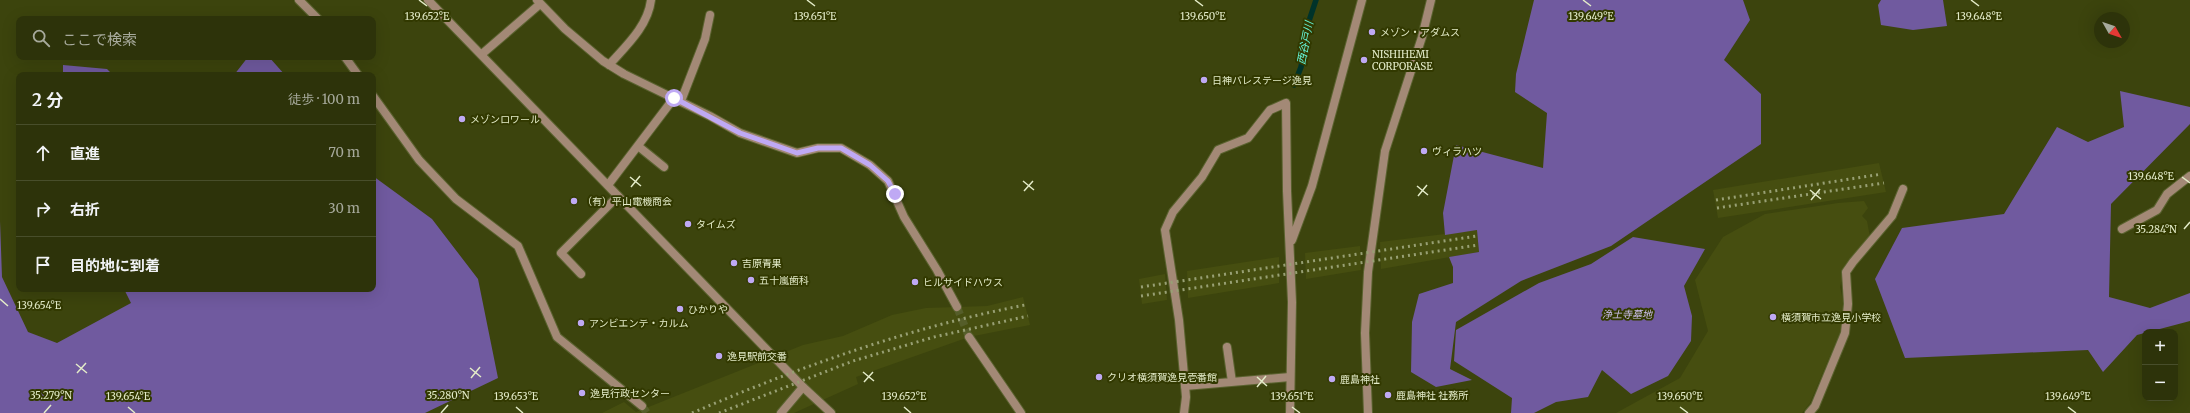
<!DOCTYPE html>
<html lang="ja">
<head>
<meta charset="utf-8">
<style>
  :root { --surface:#2d330a; --page:#393f18; --text:#f1f3f6; --muted:#a7aa9c; --line:#484e2b }
  body { margin:0; font-family:Merriweather,"Noto Sans JP",serif; background:var(--page); color:var(--text) }
  .controls { position:absolute; right:12px; bottom:12px; display:grid; overflow:hidden; border-radius:8px; box-shadow:0 4px 16px #0002 }
  .controls button { width:36px; height:36px; display:grid; place-items:center; padding:0; border:0; border-bottom:1px solid var(--line); background:var(--surface); color:var(--text); font:20px sans-serif }
  .compass { position:absolute; left:2094px; top:12px; width:36px; height:36px; border-radius:50%; background:var(--surface); box-shadow:0 4px 16px #0002; rotate:130deg }
  .stop { position:absolute; width:12px; height:12px; margin:-9px; border:3px solid #bfa9f4; border-radius:50%; background:#fff }
  .stop.end { background:#bfa9f4; border-color:#fff; box-shadow:0 1px 4px #0008 }
  .list { margin:0; padding:0; list-style:none }
  h2 { display:flex; justify-content:space-between; align-items:center; height:52px; margin:0; padding:0 16px; font-size:17px }
  h2 small { font-size:13px; font-weight:400; color:var(--muted) }
  .list li { display:grid; grid-template-columns:26px 1fr auto; gap:12px; align-items:center; box-sizing:border-box; height:56px; padding:0 16px; border-top:1px solid var(--line) }
  .list b { display:block; font-size:15px; white-space:nowrap }
  .list em { font-size:13px; font-style:normal; color:var(--muted) }
  .icon { flex:none; width:22px; height:22px; fill:none; stroke:currentColor; stroke-width:2; stroke-linecap:round; stroke-linejoin:round }
  .map { position:relative; flex:none; width:2190px; height:413px; overflow:hidden }
  .search { position:absolute; background:var(--surface); box-shadow:0 4px 16px #0002; left:16px; top:16px; width:360px; height:44px; display:flex; align-items:center; gap:10px; box-sizing:border-box; padding:0 14px; border-radius:8px; color:var(--muted); font-size:15px }
  .panel { position:absolute; background:var(--surface); box-shadow:0 4px 16px #0002; left:16px; top:72px; width:360px; height:220px; border-radius:8px }
  .map>svg:first-child { display:block }
  .built { fill:#464e10 }
  .green { fill:#705a9f }
  .lines { fill:none; stroke-linecap:round; stroke-linejoin:round }
  .stream { stroke:#00332a; stroke-width:5.5 }
  .minor-tunnel { stroke:#555d29; stroke-width:8; stroke-dasharray:8 4; stroke-linecap:butt }
  .service-casing { stroke:#5a622f; stroke-width:10 }
  .minor-casing { stroke:#5a622f; stroke-width:10 }
  .tertiary-casing { stroke:#5a622f; stroke-width:10 }
  .service { stroke:#a38976; stroke-width:8 }
  .minor { stroke:#a38976; stroke-width:8 }
  .tertiary { stroke:#a38976; stroke-width:8 }
  .rail { stroke:#98a074; stroke-width:3; stroke-dasharray:2 4; stroke-linecap:butt }
  .route { stroke:#bfa9f4; stroke-width:5 }
  .ticks { fill:none; stroke:#e3ebc8; stroke-width:1.5 }
  .poi-dot { fill:#bfa9f4; stroke:#323900; stroke-width:1.5 }
  .labels { text-anchor:middle; dominant-baseline:central; stroke-width:4; stroke-linejoin:round; paint-order:stroke }
  .poi-label { font-size:10px; fill:#e3ebc8; stroke:#323900; text-anchor:start }
  .park-label { font-size:10px; font-style:italic; fill:#cec1f0; stroke:#323900 }
  .water-label { font-size:11px; font-style:italic; fill:#64f4d6; stroke:#323900 }
  .ticks-label { font-size:10px; text-anchor:middle; fill:#e3ebc8; stroke:#323900; stroke-width:4; stroke-linejoin:round; paint-order:stroke }
</style>
</head>
<body>
<div class="map">
<svg width="2190" height="413" viewBox="0 0 2190 413">
  <rect width="100%" height="100%" fill="#3c440d"/>
  <path class="built" d="M1879 163 1886 192 1718 218 1713 190Z
    M1864 201 1868 208 1862 216 1867 221 1870 237 1845 265 1840 287 1844 305 1841 330 1810 403 1802 413H1616L1680 378 1708 331 1695 280 1723 237 1765 214 1838 203Z
    M1477 230 1479 252 1381 269 1380 242Z
    M1360 246 1361 270 1306 279 1305 253Z
    M1279 257V283L1188 298 1187 271Z
    M1165 274 1167 300 1142 304 1139 279Z
    M1023 297 1030 325 969 337 856 377 858 384 794 413H602L624 402 636 412 803 345 843 336 892 315 926 308 987 306Z"/>
  <path class="green" d="M1534 0H1743L1750 20 1724 60 1761 94V144L1611 246 1521 281 1456 322 1450 369 1472 380 1436 387 1411 372 1412 322 1419 294 1453 283V267L1449 257 1479 252 1477 230 1445 235 1443 213 1456 145 1543 168 1547 113 1515 92 1516 74Z
    M1881 0H1943L1947 26 1913 30 1881 25 1878 5Z
    M248 57H269L285 75H234Z
    M63 65 107 69 113 75H63Z
    M2120 91 2190 107V124L2111 204 2109 297 2150 308 2190 293V321L2137 335 2103 372 2088 350 1905 358 1875 279 1902 228 2004 214 2057 127 2088 142 2124 127Z
    M373 176 432 219 478 279 498 378 425 413H0V221L2 277 28 332 57 343 131 303 124 289H373Z
    M1633 237 1705 249 1684 286 1692 316 1691 341 1668 376 1631 394 1602 370 1588 397 1556 402 1534 413H1511L1512 398 1454 361 1456 330 1539 283 1591 264Z"/>
  <g class="lines">
    <path class="stream" d="M1294 85 1301 67 1309 21 1316 0"/>
    <path class="minor-tunnel" d="M957 307 969 337
      M642 406 647 413"/>
    <defs>
      <path id="service" d="M537 0 565 29 603 61 624 74 710 116 740 133 797 153 818 148H841L870 165 888 181 904 217 937 270 957 307
        M482 54 540 4
        M609 65C626 46 648 26 651 0
        M681 101 705 39 710 15
        M638 146 664 167
        M608 185 674 98
        M2122 229 2157 210 2167 194 2190 176
        M581 274 561 253 618 196
        M969 337 1021 413
        M1227 347 1232 382
        M1185 386 1290 377
        M1368 413 1365 333 1368 272 1385 151 1422 37 1431 0"/>
      <path id="minor" d="M299 0 318 19
        M345 57 358 75
        M373 96 419 160 456 199 518 246 557 337 642 406
        M1292 240 1312 186 1362 0
        M781 413 803 387
        M1184 413 1186 397 1179 320 1165 230 1173 212 1202 177 1218 150 1248 138 1270 110 1286 103 1287 191 1292 302 1290 413
        M1809 413 1815 406 1845 333 1848 304 1846 272 1853 262 1892 216 1903 189"/>
      <path id="tertiary" d="M428 0 803 387 831 413"/>
    </defs>
    <use href="#service" class="service-casing"/>
    <use href="#minor" class="minor-casing"/>
    <use href="#tertiary" class="tertiary-casing"/>
    <use href="#service" class="service"/>
    <use href="#minor" class="minor"/>
    <use href="#tertiary" class="tertiary"/>
    <path class="rail" d="M1716 200 1882 174
      M1717 208 1884 183
      M1141 287 1477 236
      M1141 296 1478 245
      M692 413C799 367 911 327 1025 305
      M719 413 853 361 934 337 1028 316"/>
  </g>
  <g class="lines">
    <path class="route" d="M674 98 740 133 797 153 818 148H841L870 165 888 181 895 194"/>
  </g>
  <path class="ticks" d="M419 0 427 6M807 0 815 6M1195 0 1203 6M1583 0 1591 6M1971 0 1979 6M630 177 641 186M2182 177 2190 183M1023 181 1034 190M1417 186 1428 195M631 187 640 176M1810 190 1821 199M1024 191 1033 181M1418 196 1427 185M1811 200 1820 189M2184 229 2190 222M0 299 8 306M76 364 87 373M470 368 481 377M863 372 874 381M77 373 86 363M1257 377 1267 386M471 378 480 367M864 382 873 372M1257 387 1266 376M128 407 135 413M516 407 523 413M904 407 911 413M1292 407 1300 413M1680 407 1688 413M2068 407 2076 413M44 413 51 405M441 413 448 405"/>
  <g class="poi-dot">
    <circle cx="1372" cy="32" r="4"/>
    <circle cx="1364" cy="60" r="4"/>
    <circle cx="1204" cy="80" r="4"/>
    <circle cx="462" cy="119" r="4"/>
    <circle cx="1424" cy="151" r="4"/>
    <circle cx="574" cy="201" r="4"/>
    <circle cx="688" cy="224" r="4"/>
    <circle cx="734" cy="263" r="4"/>
    <circle cx="751" cy="280" r="4"/>
    <circle cx="915" cy="282" r="4"/>
    <circle cx="680" cy="309" r="4"/>
    <circle cx="1773" cy="317" r="4"/>
    <circle cx="581" cy="323" r="4"/>
    <circle cx="719" cy="356" r="4"/>
    <circle cx="1099" cy="377" r="4"/>
    <circle cx="1332" cy="379" r="4"/>
    <circle cx="582" cy="393" r="4"/>
    <circle cx="1388" cy="395" r="4"/>
  </g>
  <g class="labels">
    <g class="poi-label">
      <text x="1380" y="32">メゾン・アダムス</text>
      <text x="1372" y="54">NISHIHEMI<tspan x="1372" dy="12">CORPORASE</tspan></text>
      <text x="1212" y="80">日神パレステージ逸見</text>
      <text x="470" y="119">メゾンロワール</text>
      <text x="1432" y="151">ヴィラハツ</text>
      <text x="582" y="201">（有）平山電機商会</text>
      <text x="696" y="224">タイムズ</text>
      <text x="742" y="263">吉原青果</text>
      <text x="759" y="280">五十嵐歯科</text>
      <text x="923" y="282">ヒルサイドハウス</text>
      <text x="688" y="309">ひかりや</text>
      <text x="1781" y="317">横須賀市立逸見小学校</text>
      <text x="589" y="323">アンビエンテ・カルム</text>
      <text x="727" y="356">逸見駅前交番</text>
      <text x="1107" y="377">クリオ横須賀逸見壱番館</text>
      <text x="1340" y="379">鹿島神社</text>
      <text x="590" y="393">逸見行政センター</text>
      <text x="1396" y="395">鹿島神社 社務所</text>
    </g>
    <g class="park-label">
      <text x="1627" y="314">浄土寺墓地</text>
    </g>
    <g class="water-label">
      <text transform="translate(1305 43) rotate(-79)">西谷戸川</text>
    </g>
  </g>
  <g class="ticks-label">
    <text x="427" y="20">139.652°E</text>
    <text x="815" y="20">139.651°E</text>
    <text x="1203" y="20">139.650°E</text>
    <text x="1591" y="20">139.649°E</text>
    <text x="1979" y="20">139.648°E</text>
    <text x="2151" y="180">139.648°E</text>
    <text x="2156" y="233">35.284°N</text>
    <text x="39" y="309">139.654°E</text>
    <text x="51" y="399">35.279°N</text>
    <text x="448" y="399">35.280°N</text>
    <text x="128" y="400">139.654°E</text>
    <text x="516" y="400">139.653°E</text>
    <text x="904" y="400">139.652°E</text>
    <text x="1292" y="400">139.651°E</text>
    <text x="1680" y="400">139.650°E</text>
    <text x="2068" y="400">139.649°E</text>
  </g>
</svg>
<div class="controls">
<button>+</button>
<button>−</button>
</div>
<svg class="compass" viewBox="-18 -18 36 36"><path d="M0-13l5 13h-10z" fill="#e53935"/><path d="M0 13l5-13h-10z" fill="#a7aa9c"/></svg>
<div class="stop" style="left:674px;top:98px"></div>
<div class="stop end" style="left:895px;top:194px"></div>
<div class="search"><svg class="icon" aria-label="search" viewBox="0 0 24 24"><circle cx="10" cy="10" r="6"/><path d="M15 15l6 6"/></svg>ここで検索</div>
<section class="panel">
<h2>2 分<small>徒歩 · 100 m</small></h2>
<ul class="list">
<li><svg class="icon" aria-label="ahead" viewBox="0 0 24 24"><path d="M12 20V5M6 11l6-6 6 6"/></svg><div><b>直進</b></div><em>70 m</em></li>
<li><svg class="icon" aria-label="right" viewBox="0 0 24 24"><path d="M7 20v-9h11M14 6l5 5-5 5"/></svg><div><b>右折</b></div><em>30 m</em></li>
<li><svg class="icon" aria-label="arrive" viewBox="0 0 24 24"><path d="M6 21V4h12l-3 4 3 4H6"/></svg><div><b>目的地に到着</b></div></li>
</ul>
</section>
</div>
</body>
</html>
